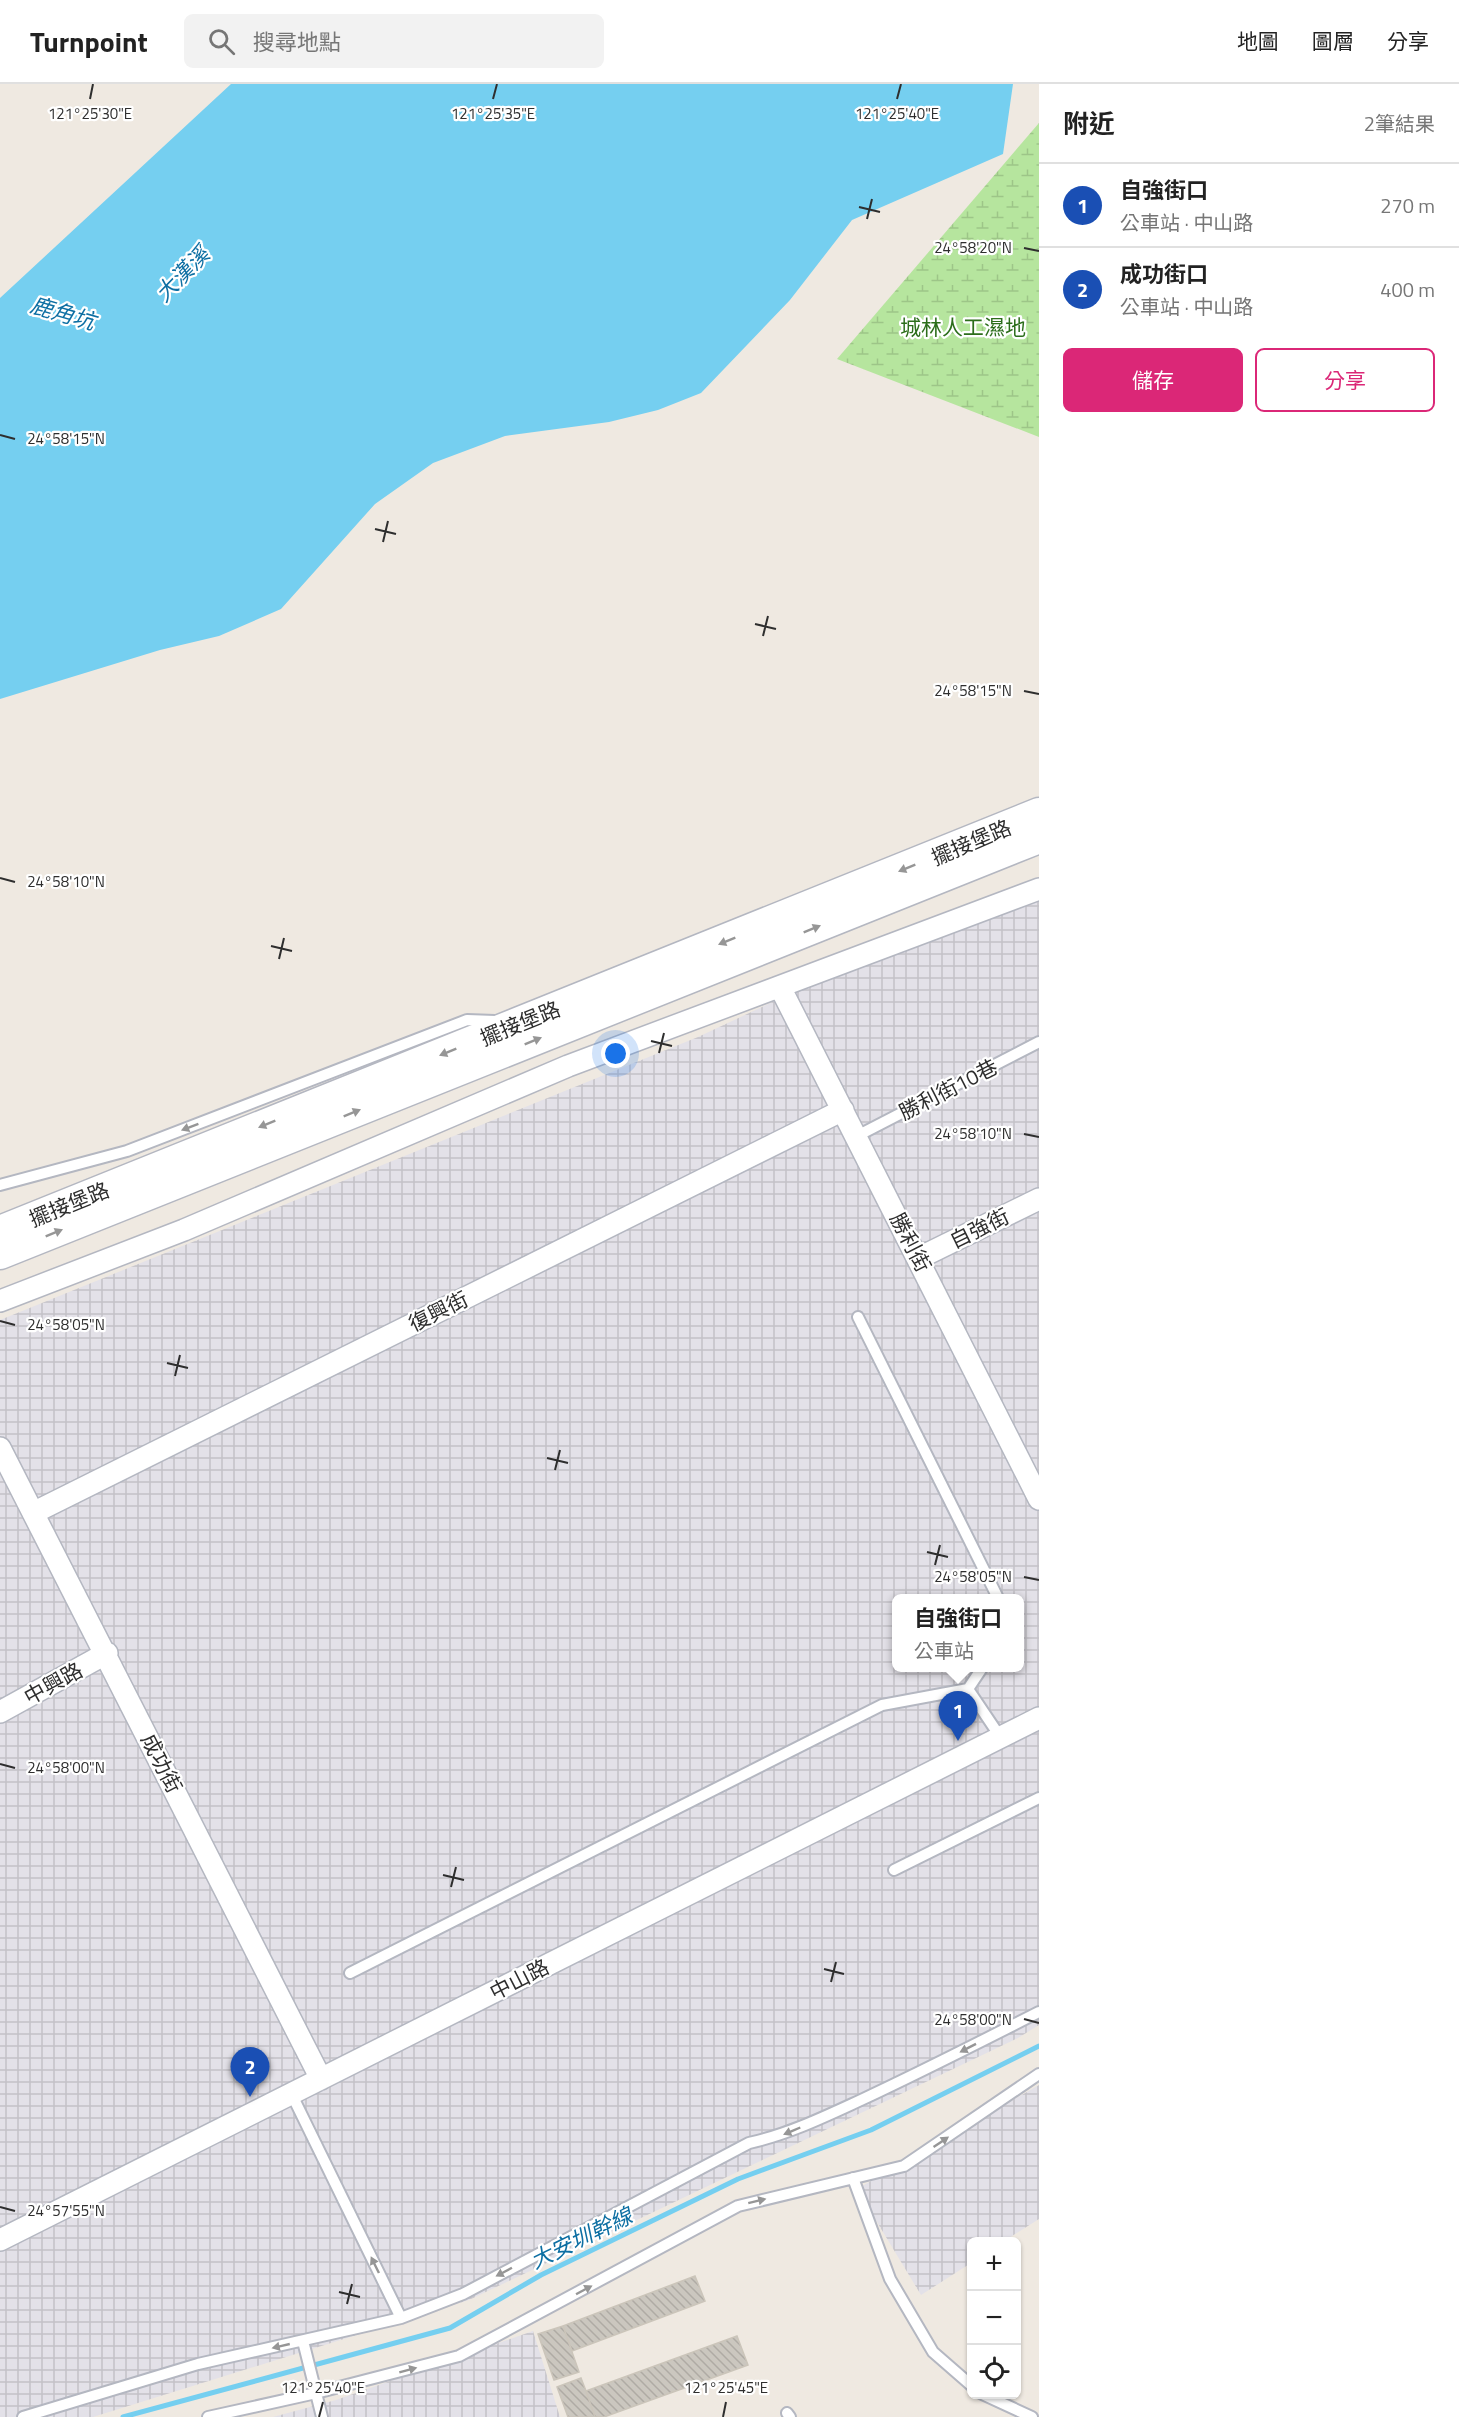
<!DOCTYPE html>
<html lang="zh-TW">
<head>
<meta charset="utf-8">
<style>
  :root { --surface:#fff; --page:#f2f2f2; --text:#222; --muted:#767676; --line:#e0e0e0; --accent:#db2777 }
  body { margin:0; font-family:"Titillium Web","Noto Sans TC",sans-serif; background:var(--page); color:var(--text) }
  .controls { position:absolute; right:18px; bottom:18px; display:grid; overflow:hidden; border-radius:9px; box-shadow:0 2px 4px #0004 }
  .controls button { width:54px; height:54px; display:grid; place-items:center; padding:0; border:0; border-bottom:2px solid var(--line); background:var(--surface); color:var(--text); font:30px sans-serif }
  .you { position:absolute; left:616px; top:970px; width:21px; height:21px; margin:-15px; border:4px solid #fff; border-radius:50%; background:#1a73e8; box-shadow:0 0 0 9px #1a73e833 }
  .badge { display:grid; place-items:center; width:39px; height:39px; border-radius:50%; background:var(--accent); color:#fff; font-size:20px; font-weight:700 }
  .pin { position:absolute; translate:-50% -50px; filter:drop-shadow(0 2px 3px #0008) }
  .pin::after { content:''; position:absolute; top:32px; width:21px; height:18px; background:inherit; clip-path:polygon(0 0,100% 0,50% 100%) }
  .popup { position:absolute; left:892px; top:1510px; width:132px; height:78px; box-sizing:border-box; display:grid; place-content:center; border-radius:9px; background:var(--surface); filter:drop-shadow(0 2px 4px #0005); font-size:20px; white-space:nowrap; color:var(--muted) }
  .popup b { font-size:22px; color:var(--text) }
  .popup::after { content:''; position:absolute; left:50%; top:100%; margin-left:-12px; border:12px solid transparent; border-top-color:var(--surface) }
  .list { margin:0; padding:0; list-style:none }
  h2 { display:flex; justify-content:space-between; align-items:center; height:78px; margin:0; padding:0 24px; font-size:26px }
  h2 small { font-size:20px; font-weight:400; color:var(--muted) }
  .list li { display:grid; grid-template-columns:39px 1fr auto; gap:18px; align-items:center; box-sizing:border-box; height:84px; padding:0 24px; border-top:2px solid var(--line) }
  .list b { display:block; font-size:22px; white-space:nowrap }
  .list p { margin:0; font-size:20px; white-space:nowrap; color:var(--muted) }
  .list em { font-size:20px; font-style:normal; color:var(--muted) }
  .actions { display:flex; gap:12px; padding:18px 24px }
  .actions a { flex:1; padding:14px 0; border:2px solid var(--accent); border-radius:9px; text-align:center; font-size:21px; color:var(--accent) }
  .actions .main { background:var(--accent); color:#fff }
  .icon { flex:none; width:33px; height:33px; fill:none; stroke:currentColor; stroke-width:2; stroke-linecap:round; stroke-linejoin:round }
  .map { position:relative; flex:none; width:1039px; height:2333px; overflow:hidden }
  header { display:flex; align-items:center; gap:36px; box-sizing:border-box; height:84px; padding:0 30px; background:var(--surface); border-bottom:2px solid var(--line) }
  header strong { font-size:28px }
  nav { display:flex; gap:33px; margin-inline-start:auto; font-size:21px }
  .search { width:420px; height:54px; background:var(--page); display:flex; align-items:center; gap:15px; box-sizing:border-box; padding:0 21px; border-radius:9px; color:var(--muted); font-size:22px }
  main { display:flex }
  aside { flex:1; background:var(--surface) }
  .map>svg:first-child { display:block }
  .industrial { fill:url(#industrial-grid); fill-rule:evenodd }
  .wetland { fill:url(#wetland-marsh) }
  .water { fill:#75cff0 }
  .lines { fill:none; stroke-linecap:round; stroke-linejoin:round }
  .stream { stroke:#75cff0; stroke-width:5 }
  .building { fill:url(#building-back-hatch); stroke:#cbc5ba; stroke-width:1.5 }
  .lane-casing { stroke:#b4b7c1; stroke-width:14 }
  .street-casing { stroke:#b4b7c1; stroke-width:24 }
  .secondary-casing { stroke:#b4b7c1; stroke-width:33 }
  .lane { stroke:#fff; stroke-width:10 }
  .street { stroke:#fff; stroke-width:21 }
  .secondary { stroke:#fff; stroke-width:30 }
  .oneway { fill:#969696 }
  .ticks { fill:none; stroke:#2e2e2e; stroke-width:2 }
  .labels { text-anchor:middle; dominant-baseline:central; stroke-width:4.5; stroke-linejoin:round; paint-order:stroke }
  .park-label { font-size:21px; fill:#2c6e1b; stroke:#fff }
  .street-label { font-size:21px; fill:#2e2e2e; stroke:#fff }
  .water-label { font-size:22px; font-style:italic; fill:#0d6fa3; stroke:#fff }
  .ticks-label { font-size:15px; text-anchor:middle; fill:#2e2e2e; stroke:#fff; stroke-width:4.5; stroke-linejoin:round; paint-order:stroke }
</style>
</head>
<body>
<header>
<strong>Turnpoint</strong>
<div class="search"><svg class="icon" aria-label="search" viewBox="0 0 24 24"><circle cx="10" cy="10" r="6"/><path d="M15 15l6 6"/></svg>搜尋地點</div>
<nav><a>地圖</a><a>圖層</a><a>分享</a></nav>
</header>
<main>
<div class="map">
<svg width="1039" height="2333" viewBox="0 0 1039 2333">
  <defs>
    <pattern id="industrial-grid" width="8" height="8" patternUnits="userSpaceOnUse" patternTransform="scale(1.5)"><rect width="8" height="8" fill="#e3e1e8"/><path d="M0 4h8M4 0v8" fill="none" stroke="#c3c1c7"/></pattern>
    <pattern id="wetland-marsh" width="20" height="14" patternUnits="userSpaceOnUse" patternTransform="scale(1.5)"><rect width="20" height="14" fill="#b6e59e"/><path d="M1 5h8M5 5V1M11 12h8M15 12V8" fill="none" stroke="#9dc588"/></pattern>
    <pattern id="building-back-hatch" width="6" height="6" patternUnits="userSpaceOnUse" patternTransform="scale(1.5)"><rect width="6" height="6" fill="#cbc7bf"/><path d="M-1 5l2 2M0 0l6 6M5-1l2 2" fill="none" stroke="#afaba4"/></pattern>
  </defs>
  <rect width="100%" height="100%" fill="#efe9e1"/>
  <path class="industrial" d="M1039 793V1941L1018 1954 469 2216 93 2333H0V1236L698 953ZM896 1514H1020V1584H896Z
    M1039 2001V2135L1004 2157 972 2158 971 2179 921 2211 857 2105Z
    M533 2247 560 2333H273L336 2316Z"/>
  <path class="wetland" d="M1039 39V353L837 275Z"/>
  <path class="water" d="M231 0H1013L1003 70 852 136 790 216 701 309 658 326 609 338 505 352 433 379 375 420 281 525 219 552 160 566 0 615V214Z"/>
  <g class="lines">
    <path class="stream" d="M123 2333 450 2244 541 2191 738 2095 871 2046 1039 1962"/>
  </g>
  <path class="building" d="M695 2192 705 2217 572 2267 563 2242Z
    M563 2242 579 2288 554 2296 538 2250Z
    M737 2252 748 2281 604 2333H595L586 2307Z
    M581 2294 586 2307 595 2333H568L557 2303Z"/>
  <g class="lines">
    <defs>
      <path id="lane" d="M857 1052 1039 958
        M0 1101 127 1067 467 936 495 937
        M858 1233 998 1514
        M968 1605 982 1584
        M894 1786 1039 1714
        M350 1889 882 1621 968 1605 1001 1654
        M291 2009 401 2234
        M853 2094 890 2195 933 2268 972 2302
        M303 2257 322 2333
        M982 2310 1032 2333
        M787 2329 790 2333
        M23 2333 198 2280 401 2234 463 2210 749 2059C789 2050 824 2033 861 2016 921 1988 980 1958 1039 1928
        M208 2333 316 2309 459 2272 738 2122 904 2082 1039 1990"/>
      <path id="street" d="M780 903 1039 1415
        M919 1174 1039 1115
        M0 1217 184 1146 568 982 1039 805
        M0 1364 321 1995
        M33 1429 843 1026
        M0 1628 107 1569
        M0 2156 1039 1634"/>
      <path id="secondary" d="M0 1147 1039 729
        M0 1170 1039 754"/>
    </defs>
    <use href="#lane" class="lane-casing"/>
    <use href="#street" class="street-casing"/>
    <use href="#secondary" class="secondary-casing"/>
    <use href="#lane" class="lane"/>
    <use href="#street" class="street"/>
    <use href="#secondary" class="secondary"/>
  </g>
  <defs><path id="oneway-solid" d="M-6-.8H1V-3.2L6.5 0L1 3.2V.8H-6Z" transform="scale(1.5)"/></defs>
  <g class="oneway">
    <use href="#oneway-solid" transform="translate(907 784) rotate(158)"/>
    <use href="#oneway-solid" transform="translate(812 845) rotate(-22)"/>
    <use href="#oneway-solid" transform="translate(727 857) rotate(158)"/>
    <use href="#oneway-solid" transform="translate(533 957) rotate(-22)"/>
    <use href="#oneway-solid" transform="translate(448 968) rotate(158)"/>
    <use href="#oneway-solid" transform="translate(352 1029) rotate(-22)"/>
    <use href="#oneway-solid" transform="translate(267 1040) rotate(158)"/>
    <use href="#oneway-solid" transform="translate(190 1043) rotate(159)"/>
    <use href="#oneway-solid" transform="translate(54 1149) rotate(-22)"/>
    <use href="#oneway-solid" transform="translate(968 1964) rotate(153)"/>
    <use href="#oneway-solid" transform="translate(792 2047) rotate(157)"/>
    <use href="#oneway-solid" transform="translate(941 2058) rotate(-34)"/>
    <use href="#oneway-solid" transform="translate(757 2117) rotate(-14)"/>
    <use href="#oneway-solid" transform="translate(375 2181) rotate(-116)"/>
    <use href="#oneway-solid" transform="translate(504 2188) rotate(152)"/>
    <use href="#oneway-solid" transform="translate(584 2206) rotate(-28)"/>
    <use href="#oneway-solid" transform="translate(281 2262) rotate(167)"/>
    <use href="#oneway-solid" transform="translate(408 2286) rotate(-15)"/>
  </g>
  <path class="ticks" d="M90 15 93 0M493 15 497 0M897 15 901 0M859 123 880 128M867 135 872 115M1024 164 1039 167M0 351 15 355M375 445 396 450M383 458 388 437M755 540 776 545M763 552 768 532M1024 607 1039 610M0 794 15 798M271 862 292 867M279 875 284 854M651 957 672 962M659 969 664 949M1024 1050 1039 1053M0 1237 15 1241M167 1279 188 1284M175 1292 180 1271M547 1374 568 1379M555 1386 560 1366M927 1468 948 1473M935 1481 940 1461M1024 1493 1039 1496M0 1680 15 1684M443 1791 464 1796M451 1803 456 1783M824 1885 844 1890M831 1898 836 1878M1024 1935 1039 1939M0 2123 15 2127M339 2208 360 2213M347 2220 352 2200M319 2333 323 2318M723 2333 726 2318"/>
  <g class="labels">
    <g class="park-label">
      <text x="963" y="243">城林人工濕地</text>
    </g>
    <g class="street-label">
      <text transform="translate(971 758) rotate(-23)">擺接堡路</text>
      <text transform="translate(520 939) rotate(-22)">擺接堡路</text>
      <text transform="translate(948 1005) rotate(-27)">勝利街10巷</text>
      <text transform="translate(69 1120) rotate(-22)">擺接堡路</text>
      <text transform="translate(979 1144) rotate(-26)">自強街</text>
      <text transform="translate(911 1158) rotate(63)">勝利街</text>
      <text transform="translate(438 1227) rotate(-26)">復興街</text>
      <text transform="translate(53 1599) rotate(-29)">中興路</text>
      <text transform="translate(162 1679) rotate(63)">成功街</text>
      <text transform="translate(519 1895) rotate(-27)">中山路</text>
    </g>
    <g class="water-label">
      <text transform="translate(182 190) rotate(-46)">大漢溪</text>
      <text transform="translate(63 229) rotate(16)">鹿角坑</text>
      <text transform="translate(581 2154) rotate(-26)">大安圳幹線</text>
    </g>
  </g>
  <g class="ticks-label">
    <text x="90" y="35">121°25'30"E</text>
    <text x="493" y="35">121°25'35"E</text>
    <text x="897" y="35">121°25'40"E</text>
    <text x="973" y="169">24°58'20"N</text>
    <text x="66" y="360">24°58'15"N</text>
    <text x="973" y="612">24°58'15"N</text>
    <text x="66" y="803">24°58'10"N</text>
    <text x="973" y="1055">24°58'10"N</text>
    <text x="66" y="1246">24°58'05"N</text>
    <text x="973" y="1498">24°58'05"N</text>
    <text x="66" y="1689">24°58'00"N</text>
    <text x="973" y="1941">24°58'00"N</text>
    <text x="66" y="2132">24°57'55"N</text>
    <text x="323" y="2309">121°25'40"E</text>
    <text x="726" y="2309">121°25'45"E</text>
  </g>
</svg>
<div class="controls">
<button>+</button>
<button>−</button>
<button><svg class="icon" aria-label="locate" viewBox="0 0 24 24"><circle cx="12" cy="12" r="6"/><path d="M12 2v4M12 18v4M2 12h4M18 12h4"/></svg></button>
</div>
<div class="you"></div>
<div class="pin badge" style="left:958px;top:1657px;background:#1a4fb4">1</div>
<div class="popup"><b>自強街口</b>公車站</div>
<div class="pin badge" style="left:250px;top:2013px;background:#1a4fb4">2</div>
</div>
<aside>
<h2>附近<small>2筆結果</small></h2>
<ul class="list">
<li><span class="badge" style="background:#1a4fb4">1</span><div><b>自強街口</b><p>公車站 · 中山路</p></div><em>270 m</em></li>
<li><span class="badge" style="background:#1a4fb4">2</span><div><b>成功街口</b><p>公車站 · 中山路</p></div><em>400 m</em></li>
</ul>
<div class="actions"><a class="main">儲存</a><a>分享</a></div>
</aside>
</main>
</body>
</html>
